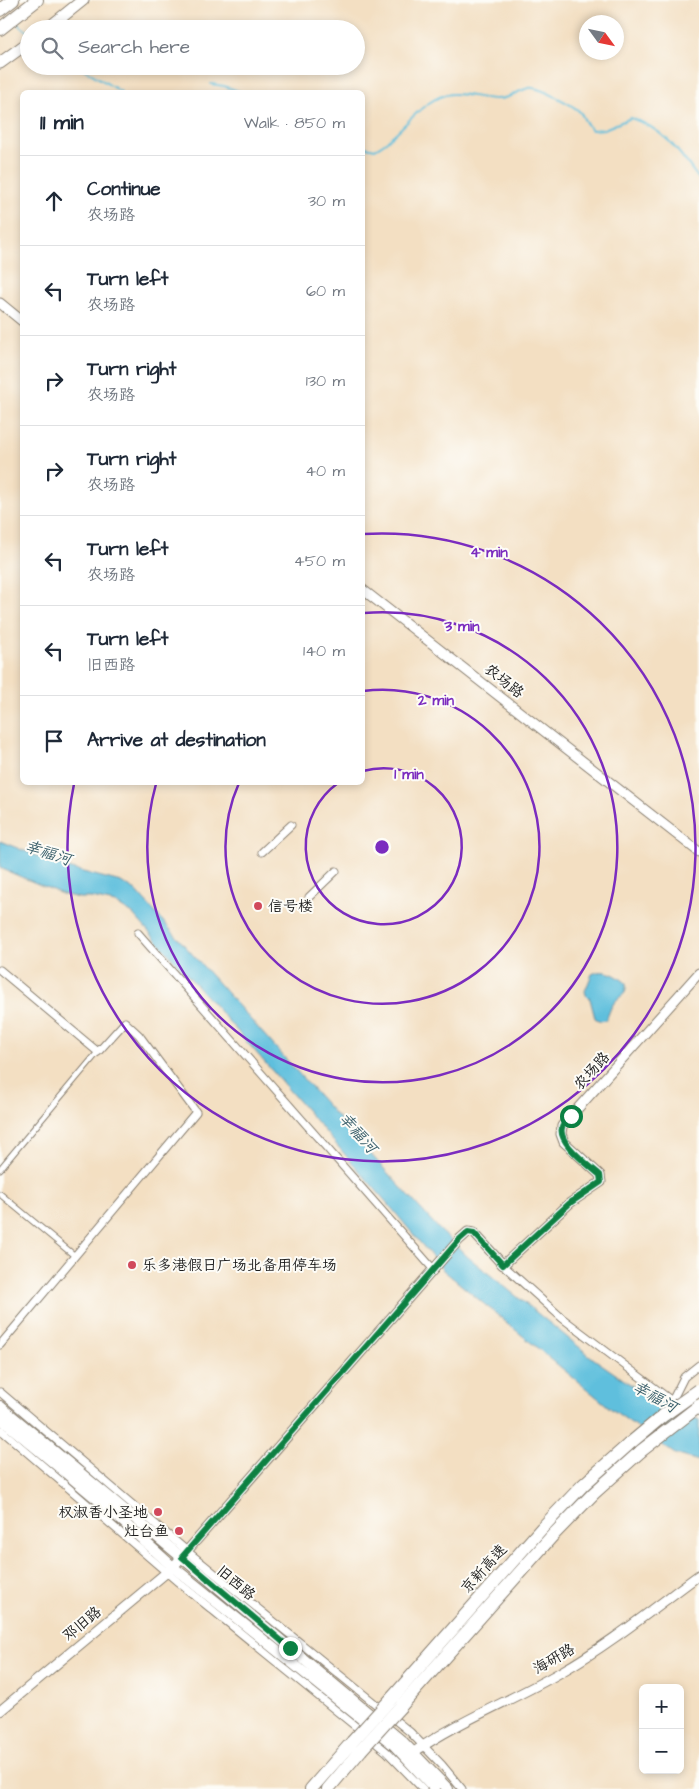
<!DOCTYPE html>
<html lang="en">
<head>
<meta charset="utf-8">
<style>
  :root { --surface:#fff; --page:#f6f6f7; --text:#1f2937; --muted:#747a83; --line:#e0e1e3 }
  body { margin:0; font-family:"Architects Daughter","LXGW WenKai TC",sans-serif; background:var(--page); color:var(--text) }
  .controls { position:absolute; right:15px; bottom:15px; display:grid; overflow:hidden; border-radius:8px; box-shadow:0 2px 8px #0003 }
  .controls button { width:45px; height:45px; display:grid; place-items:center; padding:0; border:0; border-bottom:1px solid var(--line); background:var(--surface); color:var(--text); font:25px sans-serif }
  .compass { position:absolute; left:579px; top:15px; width:45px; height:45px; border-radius:50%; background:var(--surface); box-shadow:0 2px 8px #0003; rotate:123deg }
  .stop { position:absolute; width:15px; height:15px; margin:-11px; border:4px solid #0b8043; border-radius:50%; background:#fff }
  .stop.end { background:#0b8043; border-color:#fff; box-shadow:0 1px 5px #0008 }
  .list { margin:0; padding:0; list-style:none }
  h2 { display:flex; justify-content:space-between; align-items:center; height:65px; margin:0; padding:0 20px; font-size:21px }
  h2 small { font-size:16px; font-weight:400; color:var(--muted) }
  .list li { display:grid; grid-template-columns:32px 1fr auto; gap:15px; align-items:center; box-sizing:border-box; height:90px; padding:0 20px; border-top:1px solid var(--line) }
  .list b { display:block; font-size:19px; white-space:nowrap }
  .list p { margin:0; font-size:16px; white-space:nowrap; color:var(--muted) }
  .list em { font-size:16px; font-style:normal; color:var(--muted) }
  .icon { flex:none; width:28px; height:28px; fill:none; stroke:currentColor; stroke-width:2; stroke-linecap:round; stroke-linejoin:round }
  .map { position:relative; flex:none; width:699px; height:1789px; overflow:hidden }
  .search { position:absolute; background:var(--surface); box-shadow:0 2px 8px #0003; left:20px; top:20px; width:345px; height:55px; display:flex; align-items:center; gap:12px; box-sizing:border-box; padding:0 18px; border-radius:28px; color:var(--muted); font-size:19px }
  .panel { position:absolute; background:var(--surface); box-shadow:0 2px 8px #0003; left:20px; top:90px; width:345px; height:695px; border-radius:8px }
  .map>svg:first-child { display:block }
  .water { fill:#5fbfdd; stroke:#3e6e7c }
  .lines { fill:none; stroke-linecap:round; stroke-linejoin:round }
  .stream { stroke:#5fbfdd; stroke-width:2 }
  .pedestrian-casing { stroke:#887e6f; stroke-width:7 }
  .minor-casing { stroke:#887e6f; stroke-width:9 }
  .tertiary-casing { stroke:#887e6f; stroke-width:11 }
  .secondary-casing { stroke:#887e6f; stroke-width:12 }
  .primary-casing { stroke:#887e6f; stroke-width:13 }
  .motorway-casing { stroke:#887e6f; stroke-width:14 }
  .pedestrian { stroke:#fff; stroke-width:5 }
  .minor { stroke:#fff; stroke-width:7 }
  .tertiary { stroke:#fff; stroke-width:9 }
  .secondary { stroke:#fff; stroke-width:10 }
  .primary { stroke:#fff; stroke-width:11 }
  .motorway { stroke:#fff; stroke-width:12 }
  .motorway-bridge-casing { stroke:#887e6f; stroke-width:14; stroke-linecap:butt }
  .motorway-bridge { stroke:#fff; stroke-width:12 }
  .route { stroke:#0b8043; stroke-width:6 }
  .ring { fill:none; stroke:#7b2cbf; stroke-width:2.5 }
  .poi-dot { fill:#d1495b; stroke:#fdfcf7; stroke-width:2 }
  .labels { text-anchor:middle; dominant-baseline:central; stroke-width:4; stroke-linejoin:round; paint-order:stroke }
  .street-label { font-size:15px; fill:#1c1c1c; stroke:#fdfcf7 }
  .poi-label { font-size:15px; fill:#1c1c1c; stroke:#fdfcf7; text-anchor:start }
  .water-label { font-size:16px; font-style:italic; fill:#375d69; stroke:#fdfcf7 }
  .centre { fill:#7b2cbf; stroke:#fdfcf7; stroke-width:2.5 }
  .ring-label { font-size:15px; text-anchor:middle; font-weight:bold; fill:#7b2cbf; stroke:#fdfcf7; stroke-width:4; stroke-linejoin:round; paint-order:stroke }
</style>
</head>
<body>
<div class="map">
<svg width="699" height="1789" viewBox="0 0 699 1789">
  <rect width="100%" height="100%" fill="#fdfcf7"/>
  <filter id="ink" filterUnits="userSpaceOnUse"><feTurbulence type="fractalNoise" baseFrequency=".02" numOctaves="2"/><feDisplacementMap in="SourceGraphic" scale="10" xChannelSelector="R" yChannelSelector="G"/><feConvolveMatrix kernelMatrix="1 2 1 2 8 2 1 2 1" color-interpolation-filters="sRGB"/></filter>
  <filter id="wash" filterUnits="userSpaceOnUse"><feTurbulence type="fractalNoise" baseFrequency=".0096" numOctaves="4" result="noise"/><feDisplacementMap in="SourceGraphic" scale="20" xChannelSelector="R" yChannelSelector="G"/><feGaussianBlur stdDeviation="1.12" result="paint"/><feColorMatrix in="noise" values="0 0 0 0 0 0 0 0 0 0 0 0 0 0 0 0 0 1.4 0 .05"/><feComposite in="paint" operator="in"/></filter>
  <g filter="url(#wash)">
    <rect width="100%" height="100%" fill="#f3dfc2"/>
    <path class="water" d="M0 841 64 867 121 882 136 891 366 1149 439 1229 468 1257 594 1359 640 1391 699 1420V1461L675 1454 610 1408 443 1270 388 1204 254 1050 133 914 115 903 92 898H79L62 894 0 868Z
      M597 972C608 970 618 976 626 983 627 997 622 993 615 1002 610 1007 609 1014 606 1020L600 1021 595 1018 590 999 586 995 585 991 592 974Z"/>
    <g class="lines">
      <path class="stream" d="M17 23 29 33
        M79 66 121 92
        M211 84 224 86 241 92
        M362 146 375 149C380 146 386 143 390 138 407 125 427 96 451 94 466 93 481 99 497 99 511 99 518 90 529 88 538 86 573 105 580 112 585 118 583 122 592 130L604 129 631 118C666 130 678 151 699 179"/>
    </g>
  </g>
  <g filter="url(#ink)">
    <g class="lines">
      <defs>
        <path id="pedestrian" d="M0 1169 98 1052
          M0 1194 75 1256"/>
        <path id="minor" d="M262 852 291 825
          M309 897 336 871
          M138 933 434 1270
          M0 970 98 1052 125 1022 139 1035 196 1112 0 1345
          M503 1265 562 1318 672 1401 680 1404
          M0 1392 187 1551 410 1732 442 1765 462 1789
          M672 1401 684 1377 699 1365
          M0 1429 178 1582 387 1752 423 1789"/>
        <path id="tertiary" d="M0 303 22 321
          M362 589 699 852
          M0 1711 173 1567 460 1239 468 1232 474 1233 503 1265 570 1203 601 1182 600 1175 564 1142 561 1134 562 1126 699 973
          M414 1752C460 1720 513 1700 561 1672 610 1644 654 1608 699 1575"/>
        <path id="secondary" d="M0 1406 402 1741 448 1789
          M0 1418 110 1510 173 1567 394 1745 435 1789"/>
        <path id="primary" d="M47 29 83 0
          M0 63 29 42"/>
        <path id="motorway" d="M0 10 13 0
          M0 29 37 0
          M392 1698 542 1528 583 1485 628 1445
          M401 1706 553 1535 594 1493 641 1451
          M311 1789 352 1742
          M328 1789 361 1750"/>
      </defs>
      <use href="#pedestrian" class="pedestrian-casing"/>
      <use href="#minor" class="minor-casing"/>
      <use href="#tertiary" class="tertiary-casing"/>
      <use href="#secondary" class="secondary-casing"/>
      <use href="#primary" class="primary-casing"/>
      <use href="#motorway" class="motorway-casing"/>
      <use href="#pedestrian" class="pedestrian"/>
      <use href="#minor" class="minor"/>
      <use href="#tertiary" class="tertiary"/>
      <use href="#secondary" class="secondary"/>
      <use href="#primary" class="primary"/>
      <use href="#motorway" class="motorway"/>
      <defs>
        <path id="motorway-bridge" d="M628 1445 664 1415 699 1390
          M641 1451 699 1406
          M352 1742 392 1698
          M361 1750 401 1706"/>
      </defs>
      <use href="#motorway-bridge" class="motorway-bridge-casing"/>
      <use href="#motorway-bridge" class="motorway-bridge"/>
    </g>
  </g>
  <g class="lines" filter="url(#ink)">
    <path class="route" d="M290 1648 182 1557 460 1239 468 1232 474 1233 503 1265 570 1203 601 1182 600 1175C589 1165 554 1141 563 1125 564 1122 568 1119 571 1116"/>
  </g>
  <g class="ring">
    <path d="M363 771A78 78 0 1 1 338 783"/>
    <path d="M363 691A157 157 0 1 1 239 783"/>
    <path d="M364 613A235 235 0 1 1 156 784"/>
    <path d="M363 534A314 314 0 1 1 74 784"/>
  </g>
  <g class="poi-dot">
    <circle cx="258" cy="906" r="5"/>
    <circle cx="132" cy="1265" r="5"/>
    <circle cx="158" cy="1512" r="5"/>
    <circle cx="179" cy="1531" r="5"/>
  </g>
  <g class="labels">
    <g class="street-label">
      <text transform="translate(504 681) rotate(38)">农场路</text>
      <text transform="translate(592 1071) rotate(-48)">农场路</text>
      <text transform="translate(484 1569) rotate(-48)">京新高速</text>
      <text transform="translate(236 1583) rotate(40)">旧西路</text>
      <text transform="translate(82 1624) rotate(-40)">邓旧路</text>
      <text transform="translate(554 1659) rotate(-30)">海研路</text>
    </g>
    <g class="poi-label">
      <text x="268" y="906">信号楼</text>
      <text x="142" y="1265">乐多港假日广场北备用停车场</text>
      <text x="148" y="1512" text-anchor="end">权淑香小圣地</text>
      <text x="169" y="1531" text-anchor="end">灶台鱼</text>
    </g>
    <g class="water-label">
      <text transform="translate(48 853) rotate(18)">幸福河</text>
      <text transform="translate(358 1133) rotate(49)">幸福河</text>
      <text transform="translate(655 1397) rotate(29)">幸福河</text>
    </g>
  </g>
  <circle cx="382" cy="847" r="8" class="centre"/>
  <g class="ring-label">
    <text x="489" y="557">4 min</text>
    <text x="462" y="631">3 min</text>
    <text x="436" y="705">2 min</text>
    <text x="409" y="779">1 min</text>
  </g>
</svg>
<div class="controls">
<button>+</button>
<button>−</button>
</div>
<svg class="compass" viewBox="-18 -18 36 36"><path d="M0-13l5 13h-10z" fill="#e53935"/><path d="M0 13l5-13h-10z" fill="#747a83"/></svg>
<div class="stop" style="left:571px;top:1116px"></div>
<div class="stop end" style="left:290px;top:1648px"></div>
<div class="search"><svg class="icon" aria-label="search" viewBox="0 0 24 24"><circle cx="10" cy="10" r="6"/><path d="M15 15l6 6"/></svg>Search here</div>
<section class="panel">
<h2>11 min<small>Walk · 850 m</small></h2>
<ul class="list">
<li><svg class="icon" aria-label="ahead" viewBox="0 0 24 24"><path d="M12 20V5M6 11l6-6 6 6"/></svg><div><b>Continue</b><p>农场路</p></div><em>30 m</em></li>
<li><svg class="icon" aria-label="left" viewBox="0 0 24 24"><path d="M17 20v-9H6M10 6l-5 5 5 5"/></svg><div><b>Turn left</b><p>农场路</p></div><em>60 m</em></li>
<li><svg class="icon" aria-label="right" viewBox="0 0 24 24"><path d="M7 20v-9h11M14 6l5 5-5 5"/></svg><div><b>Turn right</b><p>农场路</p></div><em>130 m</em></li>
<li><svg class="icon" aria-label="right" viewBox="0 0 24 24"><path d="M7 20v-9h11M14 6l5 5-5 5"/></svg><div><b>Turn right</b><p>农场路</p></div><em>40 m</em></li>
<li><svg class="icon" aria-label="left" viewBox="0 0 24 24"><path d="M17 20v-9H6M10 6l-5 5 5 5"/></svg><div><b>Turn left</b><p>农场路</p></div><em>450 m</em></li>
<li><svg class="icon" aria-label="left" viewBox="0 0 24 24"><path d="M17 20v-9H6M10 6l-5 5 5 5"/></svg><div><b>Turn left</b><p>旧西路</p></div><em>140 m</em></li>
<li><svg class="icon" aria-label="arrive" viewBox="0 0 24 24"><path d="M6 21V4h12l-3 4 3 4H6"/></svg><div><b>Arrive at destination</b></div></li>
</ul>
</section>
</div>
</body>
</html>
